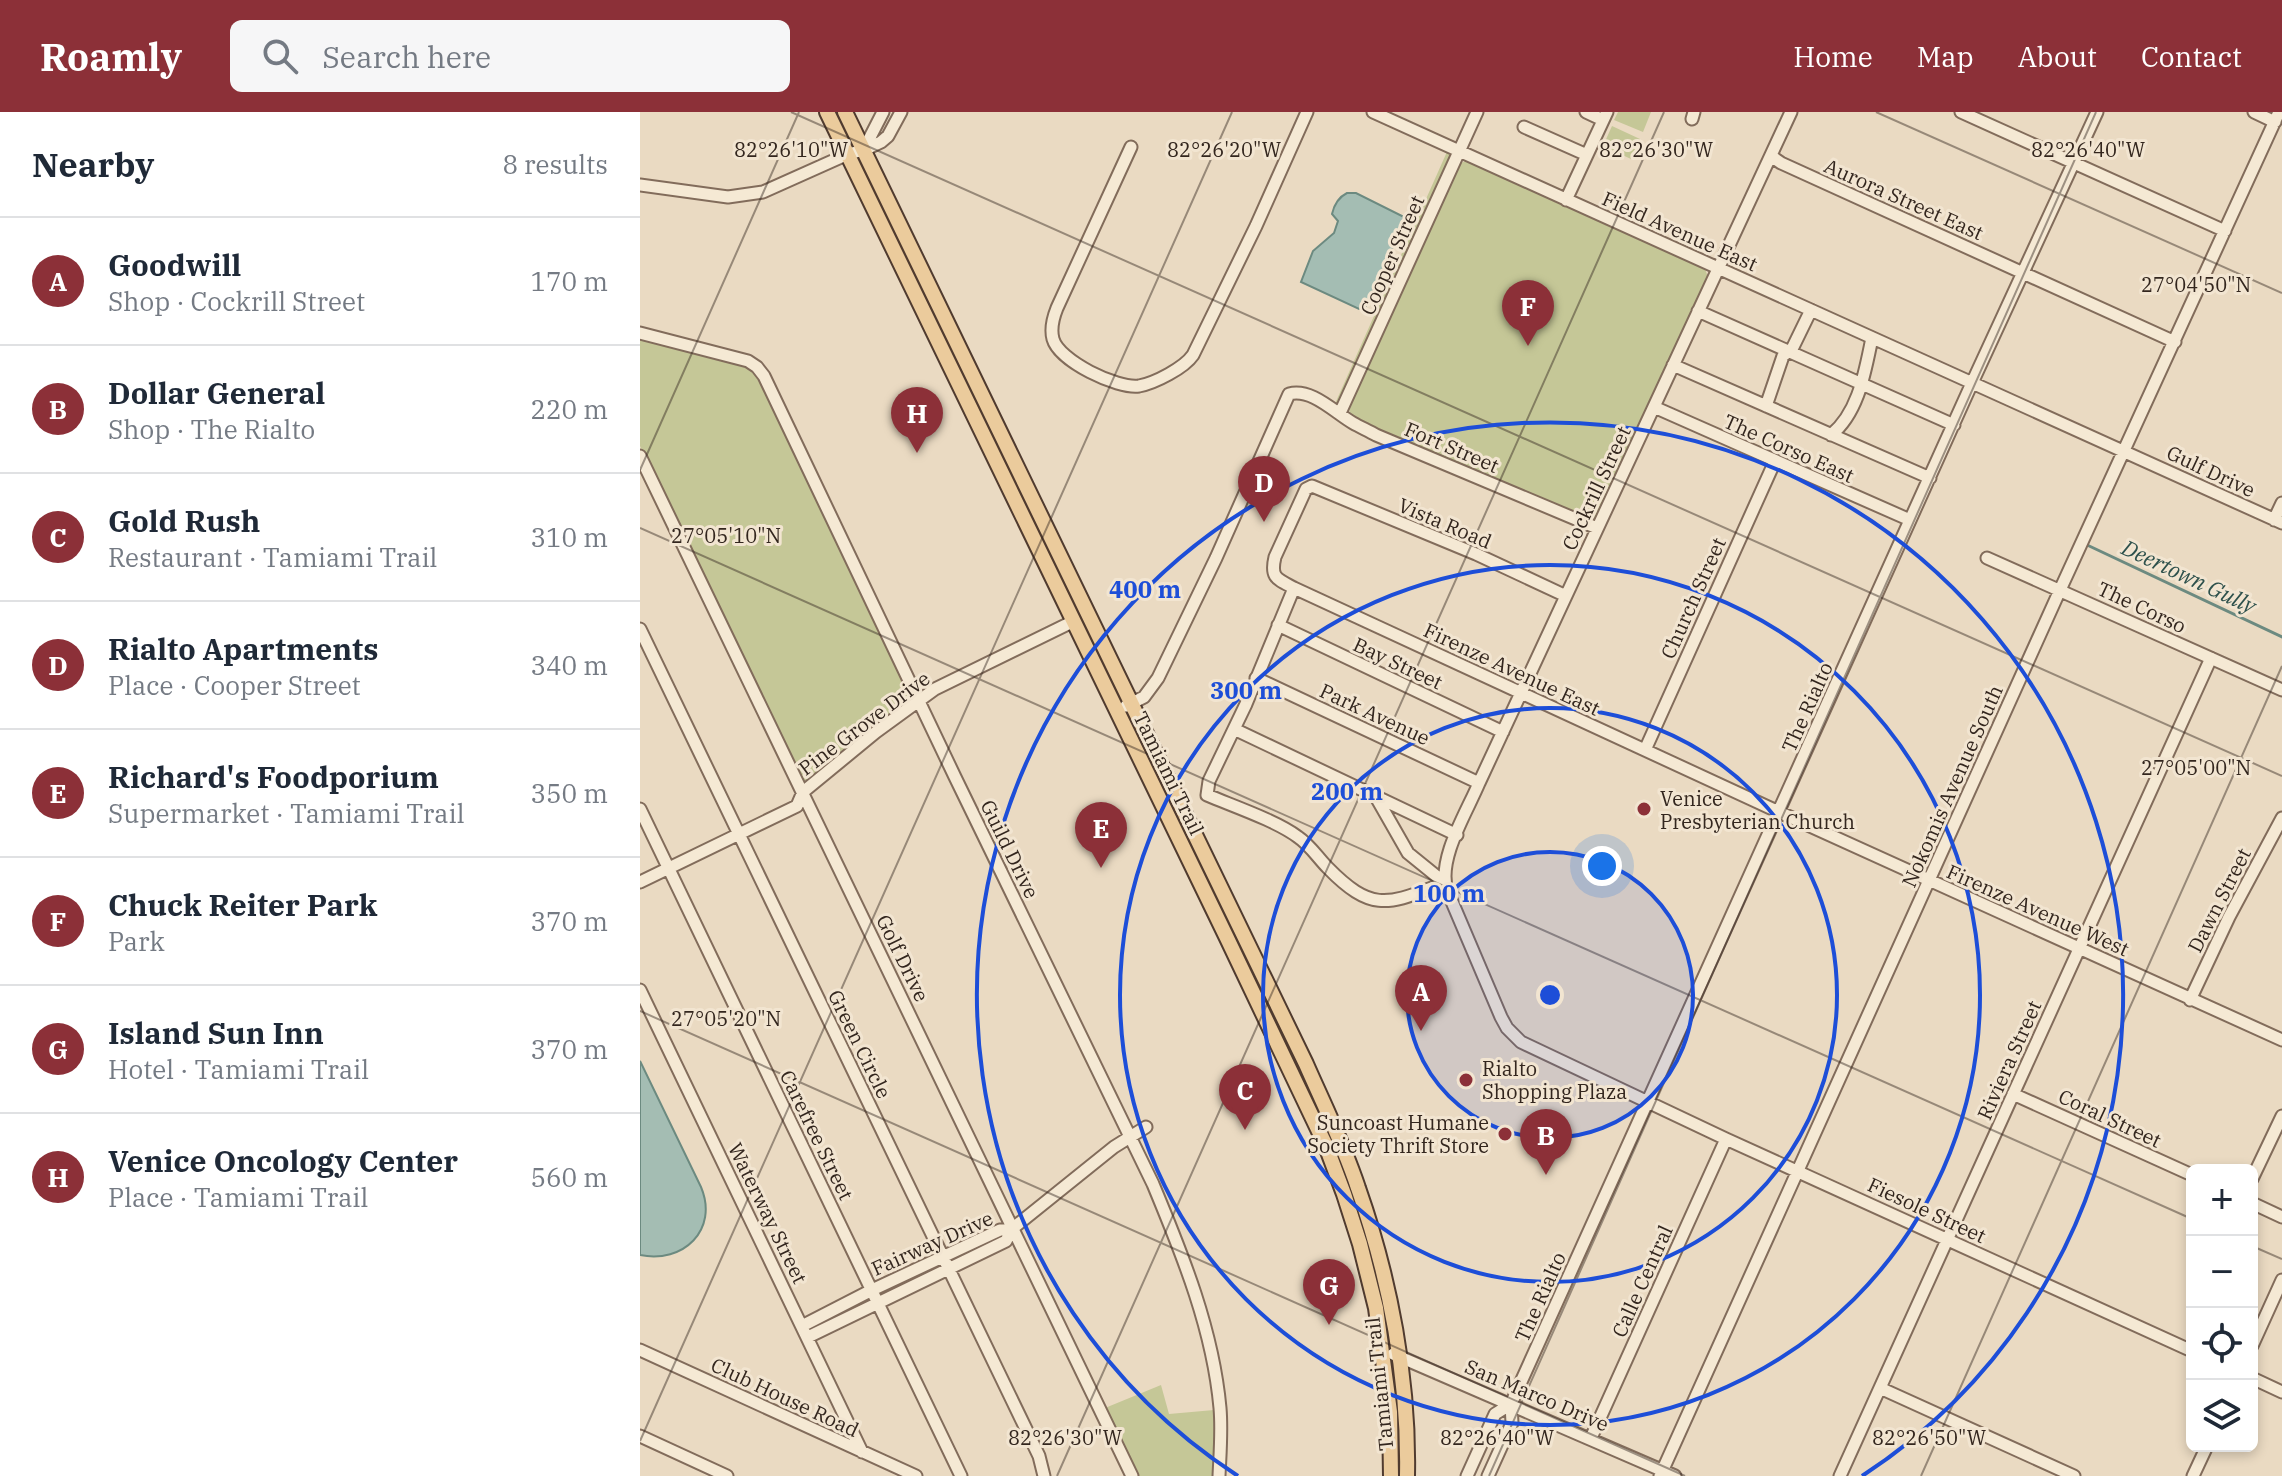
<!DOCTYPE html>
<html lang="en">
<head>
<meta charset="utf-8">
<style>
  :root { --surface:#fff; --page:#f6f6f7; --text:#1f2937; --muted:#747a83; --line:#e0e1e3; --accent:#8c3038 }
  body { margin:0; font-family:"IBM Plex Serif",serif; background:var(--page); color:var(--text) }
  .controls { position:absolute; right:24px; bottom:24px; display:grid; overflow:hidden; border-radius:12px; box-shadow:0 4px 12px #0003 }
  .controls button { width:72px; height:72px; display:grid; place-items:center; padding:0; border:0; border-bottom:2px solid var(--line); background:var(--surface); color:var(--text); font:40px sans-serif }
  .you { position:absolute; left:962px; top:754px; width:28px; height:28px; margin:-20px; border:6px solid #fff; border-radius:50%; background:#1a73e8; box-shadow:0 0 0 12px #1a73e833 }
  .badge { display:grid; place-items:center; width:52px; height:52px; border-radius:50%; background:var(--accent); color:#fff; font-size:26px; font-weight:700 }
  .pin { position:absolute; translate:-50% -66px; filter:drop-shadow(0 2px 4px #0008) }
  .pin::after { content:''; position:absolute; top:42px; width:28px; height:24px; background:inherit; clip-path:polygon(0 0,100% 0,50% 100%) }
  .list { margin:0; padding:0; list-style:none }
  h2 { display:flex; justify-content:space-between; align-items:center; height:104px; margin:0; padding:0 32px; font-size:34px }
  h2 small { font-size:26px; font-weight:400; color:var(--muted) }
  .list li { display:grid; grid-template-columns:52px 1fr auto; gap:24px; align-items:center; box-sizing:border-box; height:128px; padding:0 32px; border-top:2px solid var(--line) }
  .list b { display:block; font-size:30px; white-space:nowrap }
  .list p { margin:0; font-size:26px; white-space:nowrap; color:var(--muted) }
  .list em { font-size:26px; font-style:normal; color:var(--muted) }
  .icon { flex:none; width:44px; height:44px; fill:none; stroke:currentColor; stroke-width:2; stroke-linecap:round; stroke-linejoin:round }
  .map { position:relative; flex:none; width:1642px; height:1364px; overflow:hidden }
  header { display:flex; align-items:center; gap:48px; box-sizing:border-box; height:112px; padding:0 40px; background:var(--accent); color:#fff }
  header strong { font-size:38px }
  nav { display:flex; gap:44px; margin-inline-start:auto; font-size:28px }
  .search { width:560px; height:72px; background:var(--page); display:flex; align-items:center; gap:20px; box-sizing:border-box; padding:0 28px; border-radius:12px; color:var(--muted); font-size:30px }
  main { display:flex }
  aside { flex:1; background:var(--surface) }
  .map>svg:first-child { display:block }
  .green { fill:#c5c797 }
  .water { fill:#a4bdb3; stroke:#6c8a80; stroke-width:2 }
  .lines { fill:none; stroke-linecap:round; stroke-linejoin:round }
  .stream { stroke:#6c8a80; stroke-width:3 }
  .minor-casing { stroke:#826c5b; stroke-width:15 }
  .major-casing { stroke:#503b2f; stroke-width:18 }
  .minor { stroke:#f5e9d4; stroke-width:11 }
  .major { stroke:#ebcb9c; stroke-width:14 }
  .ticks { fill:none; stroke:#33261e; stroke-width:2; stroke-opacity:0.45 }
  .ring { fill:none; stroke:#1d4ed8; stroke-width:4 }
  .poi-dot { fill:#8c3038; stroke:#f2e5d1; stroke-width:3 }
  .labels { text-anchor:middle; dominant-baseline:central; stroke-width:6; stroke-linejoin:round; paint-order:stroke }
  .street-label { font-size:20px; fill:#33261e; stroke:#f2e5d1 }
  .poi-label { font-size:20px; fill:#33261e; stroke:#f2e5d1; text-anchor:start }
  .water-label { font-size:22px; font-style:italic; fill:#2e514c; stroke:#f2e5d1 }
  .ticks-label { font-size:20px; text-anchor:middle; fill:#33261e; stroke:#f2e5d1; stroke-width:6; stroke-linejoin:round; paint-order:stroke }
  .centre { fill:#1d4ed8; stroke:#f2e5d1; stroke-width:4 }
  .ring-label { font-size:24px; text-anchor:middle; font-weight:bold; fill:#1d4ed8; stroke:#f2e5d1; stroke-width:6; stroke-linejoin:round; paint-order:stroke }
</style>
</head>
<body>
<header>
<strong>Roamly</strong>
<div class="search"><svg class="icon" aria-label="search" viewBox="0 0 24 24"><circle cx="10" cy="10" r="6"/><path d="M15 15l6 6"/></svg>Search here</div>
<nav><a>Home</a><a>Map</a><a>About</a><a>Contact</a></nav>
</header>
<main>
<aside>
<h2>Nearby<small>8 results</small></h2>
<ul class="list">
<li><span class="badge">A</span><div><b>Goodwill</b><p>Shop · Cockrill Street</p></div><em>170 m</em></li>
<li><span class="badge">B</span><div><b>Dollar General</b><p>Shop · The Rialto</p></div><em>220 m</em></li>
<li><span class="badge">C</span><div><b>Gold Rush</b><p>Restaurant · Tamiami Trail</p></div><em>310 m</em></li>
<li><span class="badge">D</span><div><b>Rialto Apartments</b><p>Place · Cooper Street</p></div><em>340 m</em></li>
<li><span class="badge">E</span><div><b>Richard's Foodporium</b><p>Supermarket · Tamiami Trail</p></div><em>350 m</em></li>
<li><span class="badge">F</span><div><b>Chuck Reiter Park</b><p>Park</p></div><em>370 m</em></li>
<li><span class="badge">G</span><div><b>Island Sun Inn</b><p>Hotel · Tamiami Trail</p></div><em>370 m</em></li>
<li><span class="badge">H</span><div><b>Venice Oncology Center</b><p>Place · Tamiami Trail</p></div><em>560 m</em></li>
</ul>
</aside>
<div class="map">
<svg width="1642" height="1364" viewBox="0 0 1642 1364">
  <rect width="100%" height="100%" fill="#eadac2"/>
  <path class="green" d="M978 0H1011L1003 20 974 8Z
    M972 14 1000 27 991 47 963 34Z
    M810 33 829 45 819 47 705 294H694Z
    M827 49 1065 157 1068 165 957 407 954 409 726 314 710 301 709 296 820 51Z
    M0 226 106 254 119 264 269 582 265 592 169 669 162 668 159 664 0 334Z
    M521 1273 529 1302 574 1298V1364H498L465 1296Z"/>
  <path class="water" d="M707 81H716L766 106 726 194 719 197 661 170 673 139 694 121 698 109 692 102C694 93 699 85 707 81Z
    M0 949 61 1075C79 1118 43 1152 0 1143Z"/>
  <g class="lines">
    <path class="stream" d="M1445 432 1642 525"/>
    <defs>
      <path id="minor" d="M733 0 1642 411
        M946 0 963 8
        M1151 0 839 671C827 700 797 747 807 778L861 905 867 916 881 930 1086 1027 1552 1239
        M1321 0 1585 119
        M1614 0 1635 10
        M1052 7 1054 0
        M884 15 947 43
        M491 35 417 196C413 206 410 216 413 227 419 249 477 277 499 274 515 271 544 256 553 243L616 114 667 0
        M224 37 243 0
        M1131 44 1141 51 1535 230
        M0 73 88 85 123 80 208 42 224 38 241 30 248 24 261 0
        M926 88 967 0
        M1058 199 1314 313
        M0 221 108 249 117 255 124 264 315 665 513 1072C543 1144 573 1218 580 1296 582 1319 580 1341 579 1364
        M1033 253 1290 366
        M1126 294 1143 244 1152 237 1171 198
        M1014 295 1270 408
        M700 301 837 0
        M1191 323C1219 300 1225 259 1232 226
        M0 344 492 1364
        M1634 408 1642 391
        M1347 446 1642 578
        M654 476 606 592 569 669 567 683C593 694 637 709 658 725 670 733 678 746 688 756 734 803 750 791 805 771
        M926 484 836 442 672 374 666 377 635 445C630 466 637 467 654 476L1139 700 1642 928
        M638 513 863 620
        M0 517 399 1344 404 1364
        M616 566 839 671
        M486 594 504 585 518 566 576 446 649 282C672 276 694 300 713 311 720 315 729 319 736 323L957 416
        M594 617 817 723
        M1005 638 1135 349
        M736 685 768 741 805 771
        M0 697 321 1364
        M0 770 157 694 163 680 236 620 295 577 434 509
        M0 878 222 1340
        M1550 888 1589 805 1642 706
        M1373 982 1552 1063
        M1612 1067 1642 1004
        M1612 1091 1642 1105
        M162 1214 232 1178 360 1118 372 1117 474 1035 506 1015
        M168 1225 366 1129 372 1117
        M1612 1234 1642 1168
        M0 1238 276 1364
        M753 1242 1035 1364
        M1612 1266 1642 1280
        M1240 1276 1434 1364
        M0 1324 87 1364
        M951 1326 1086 1027
        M827 1364 855 1302 871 1292
        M848 1364 872 1311 871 1292 1332 271 1457 0
        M1020 1364 1420 478 1639 0
        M1200 1364 1571 546
        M1553 1364 1567 1334"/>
      <path id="major" d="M187 0 587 826 686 1034 704 1082 720 1132 736 1196 750 1300 751 1364
        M205 0 666 952C684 993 704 1033 718 1076 750 1167 769 1267 767 1364"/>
    </defs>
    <use href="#minor" class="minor-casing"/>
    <use href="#major" class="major-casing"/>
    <use href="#minor" class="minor"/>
    <use href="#major" class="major"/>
  </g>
  <path class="ticks" d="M151 0 1642 664M1236 0 1642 181M0 358 159 0M0 416 1552 1107M0 899 1045 1364M1612 1134 1642 1147M0 1329 592 0M417 1364 1024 0M849 1364 1456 0M1281 1364 1642 554"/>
  <circle cx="910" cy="883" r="143" fill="#1d4ed8" fill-opacity=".12"/>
  <g class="ring">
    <circle cx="910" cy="883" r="143"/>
    <circle cx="910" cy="883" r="287"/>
    <circle cx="910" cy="883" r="430"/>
    <path d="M598 1364A573 573 0 1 1 1222 1364"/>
  </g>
  <g class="poi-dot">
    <circle cx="1004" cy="697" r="8"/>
    <circle cx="826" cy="968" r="8"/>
    <circle cx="865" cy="1022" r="8"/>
  </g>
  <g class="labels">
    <g class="street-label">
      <text transform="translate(1264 87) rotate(24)">Aurora Street East</text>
      <text transform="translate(1040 119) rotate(24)">Field Avenue East</text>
      <text transform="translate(752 143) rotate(-66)">Cooper Street</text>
      <text transform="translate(812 335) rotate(23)">Fort Street</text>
      <text transform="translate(1149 336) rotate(24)">The Corso East</text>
      <text transform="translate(1571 359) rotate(25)">Gulf Drive</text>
      <text transform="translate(956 376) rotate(-65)">Cockrill Street</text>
      <text transform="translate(805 411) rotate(23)">Vista Road</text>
      <text transform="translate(1053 486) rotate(-66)">Church Street</text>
      <text transform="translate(1502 495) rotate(25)">The Corso</text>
      <text transform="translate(758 551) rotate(25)">Bay Street</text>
      <text transform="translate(872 557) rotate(25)">Firenze Avenue East</text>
      <text transform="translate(1167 595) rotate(-66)">The Rialto</text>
      <text transform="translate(735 602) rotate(25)">Park Avenue</text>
      <text transform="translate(224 611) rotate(-37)">Pine Grove Drive</text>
      <text transform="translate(529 661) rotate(64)">Tamiami Trail</text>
      <text transform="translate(1312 674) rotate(-66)">Nokomis Avenue South</text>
      <text transform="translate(370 737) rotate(64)">Guild Drive</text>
      <text transform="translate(1579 788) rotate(-63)">Dawn Street</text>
      <text transform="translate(1398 798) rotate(24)">Firenze Avenue West</text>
      <text transform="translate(263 846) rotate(64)">Golf Drive</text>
      <text transform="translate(220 932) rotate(64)">Green Circle</text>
      <text transform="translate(1369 948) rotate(-66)">Riviera Street</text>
      <text transform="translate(1470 1006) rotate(25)">Coral Street</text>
      <text transform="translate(177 1023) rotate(64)">Carefree Street</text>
      <text transform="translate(1287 1098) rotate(25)">Fiesole Street</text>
      <text transform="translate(128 1101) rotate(64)">Waterway Street</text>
      <text transform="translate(292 1131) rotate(-24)">Fairway Drive</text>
      <text transform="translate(1002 1169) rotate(-66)">Calle Central</text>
      <text transform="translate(900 1185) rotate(-66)">The Rialto</text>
      <text transform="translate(739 1272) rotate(-96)">Tamiami Trail</text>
      <text transform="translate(897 1283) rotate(23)">San Marco Drive</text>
      <text transform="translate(145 1285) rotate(25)">Club House Road</text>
    </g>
    <g class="poi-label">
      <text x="1020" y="686">Venice<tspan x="1020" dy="23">Presbyterian Church</tspan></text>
      <text x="842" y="956">Rialto<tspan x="842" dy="23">Shopping Plaza</tspan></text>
      <text x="849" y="1010" text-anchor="end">Suncoast Humane<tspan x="849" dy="23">Society Thrift Store</tspan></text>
    </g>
    <g class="water-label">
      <text transform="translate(1549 464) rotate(25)">Deertown Gully</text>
    </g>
  </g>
  <g class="ticks-label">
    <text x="151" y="45">82°26'10"W</text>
    <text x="584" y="45">82°26'20"W</text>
    <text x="1016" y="45">82°26'30"W</text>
    <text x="1448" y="45">82°26'40"W</text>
    <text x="1556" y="180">27°04'50"N</text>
    <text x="86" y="431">27°05'10"N</text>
    <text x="1556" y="663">27°05'00"N</text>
    <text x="86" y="914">27°05'20"N</text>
    <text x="425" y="1333">82°26'30"W</text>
    <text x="857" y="1333">82°26'40"W</text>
    <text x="1289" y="1333">82°26'50"W</text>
  </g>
  <circle cx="910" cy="883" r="12" class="centre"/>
  <g class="ring-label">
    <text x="505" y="486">400 m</text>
    <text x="606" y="587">300 m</text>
    <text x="707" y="688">200 m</text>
    <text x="809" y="790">100 m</text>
  </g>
</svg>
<div class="controls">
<button>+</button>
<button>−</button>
<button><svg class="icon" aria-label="locate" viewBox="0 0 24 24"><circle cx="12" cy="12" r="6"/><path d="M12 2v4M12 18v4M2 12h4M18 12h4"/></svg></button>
<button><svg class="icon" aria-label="layers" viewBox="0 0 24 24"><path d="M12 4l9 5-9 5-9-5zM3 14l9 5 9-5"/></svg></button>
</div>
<div class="you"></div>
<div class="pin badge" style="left:781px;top:919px">A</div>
<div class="pin badge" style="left:906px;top:1063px">B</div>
<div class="pin badge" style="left:605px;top:1018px">C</div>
<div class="pin badge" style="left:624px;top:410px">D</div>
<div class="pin badge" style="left:461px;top:756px">E</div>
<div class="pin badge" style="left:888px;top:234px">F</div>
<div class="pin badge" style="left:689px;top:1213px">G</div>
<div class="pin badge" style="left:277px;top:341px">H</div>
</div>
</main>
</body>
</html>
